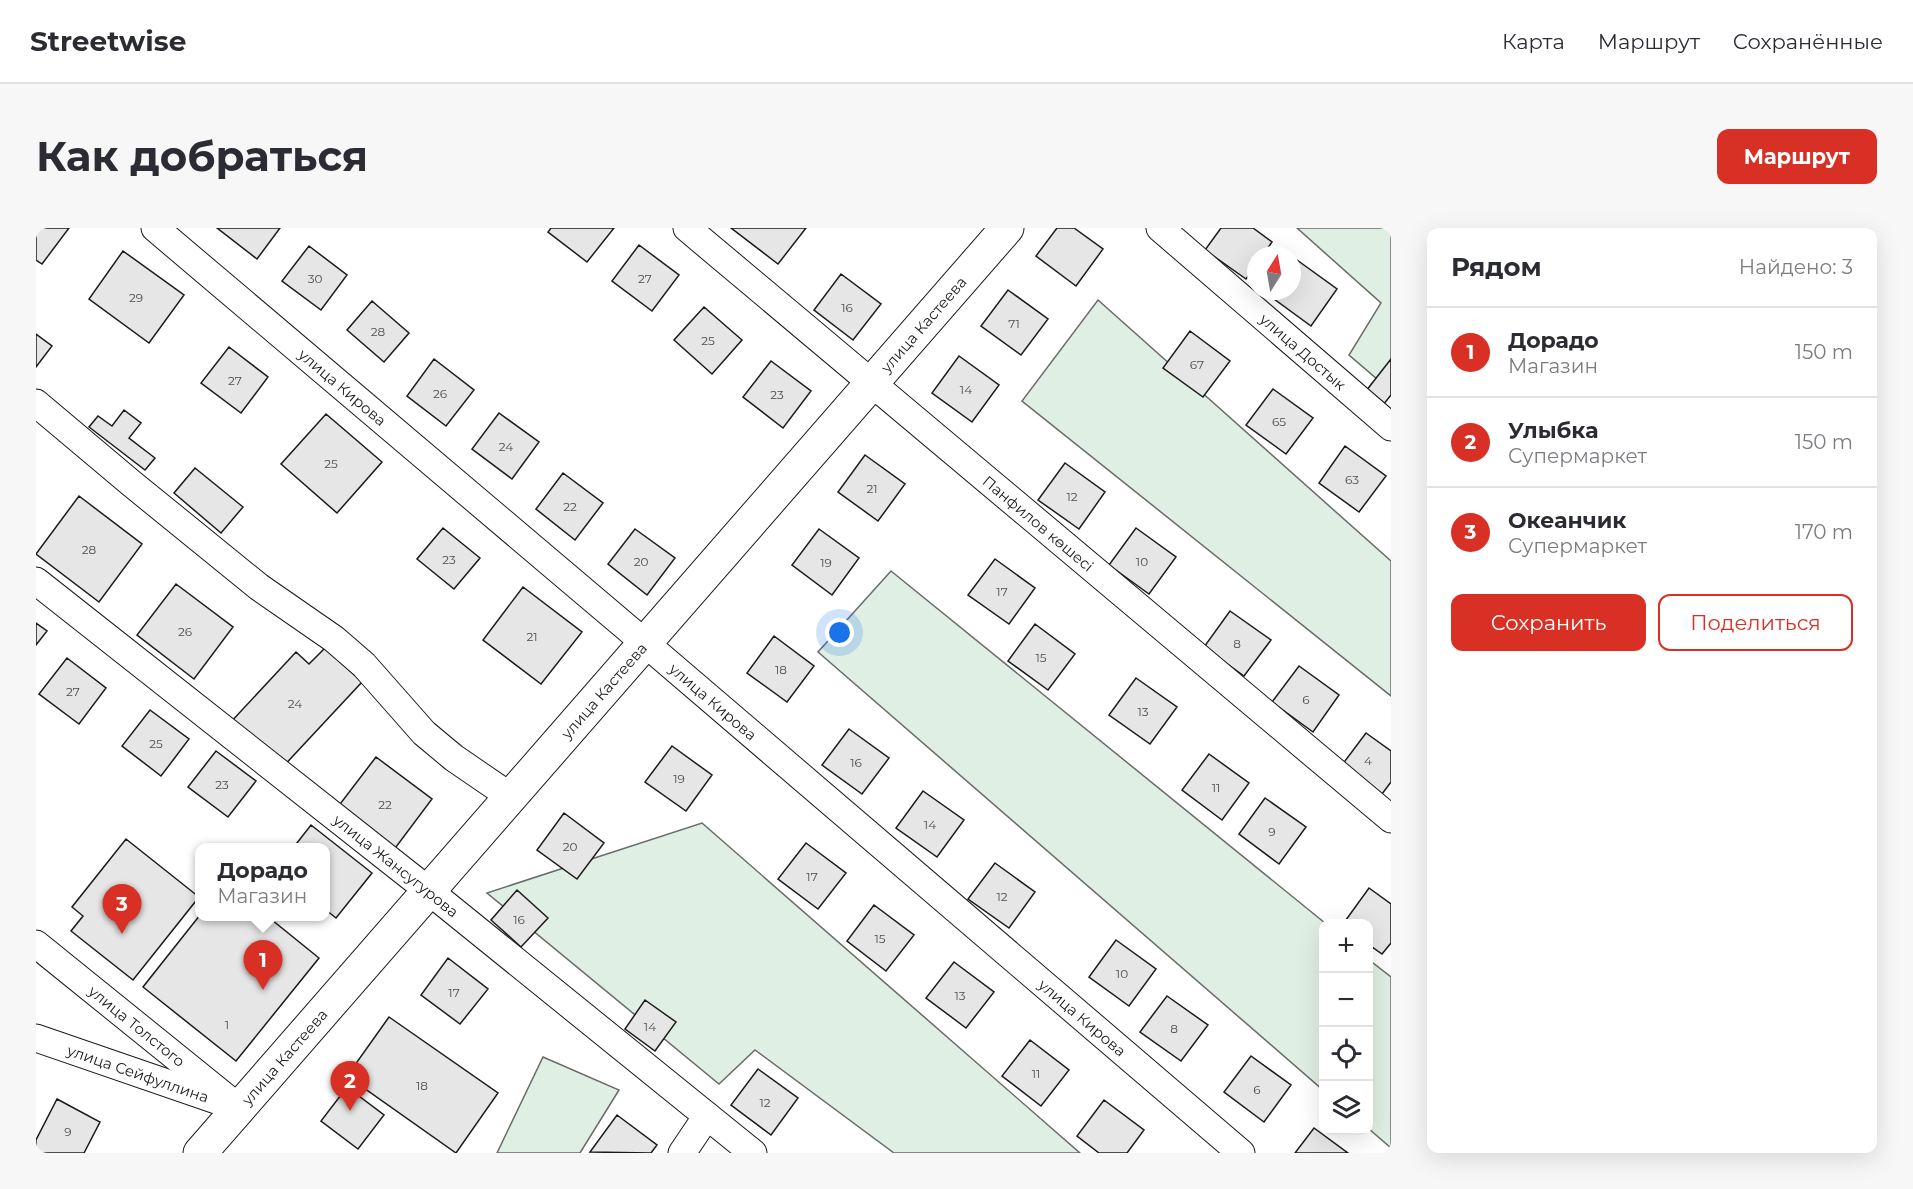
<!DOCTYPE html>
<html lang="ru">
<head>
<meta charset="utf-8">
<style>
  :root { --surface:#fff; --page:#f7f7f7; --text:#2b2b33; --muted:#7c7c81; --line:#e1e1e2; --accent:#d93025 }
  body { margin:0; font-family:Montserrat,sans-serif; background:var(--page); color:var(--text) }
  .controls { position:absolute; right:18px; bottom:18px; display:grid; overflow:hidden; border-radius:12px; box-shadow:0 6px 24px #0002 }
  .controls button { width:54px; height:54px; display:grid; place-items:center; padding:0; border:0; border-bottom:2px solid var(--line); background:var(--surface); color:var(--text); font:30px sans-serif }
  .compass { position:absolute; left:1211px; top:18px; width:54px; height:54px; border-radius:50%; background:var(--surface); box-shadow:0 6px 24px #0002; rotate:11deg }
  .you { position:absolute; left:804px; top:405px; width:21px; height:21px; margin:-15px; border:4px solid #fff; border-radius:50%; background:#1a73e8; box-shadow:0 0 0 9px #1a73e833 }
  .badge { display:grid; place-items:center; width:39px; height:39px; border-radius:50%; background:var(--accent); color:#fff; font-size:20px; font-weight:700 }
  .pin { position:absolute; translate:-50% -50px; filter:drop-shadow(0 2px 3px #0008) }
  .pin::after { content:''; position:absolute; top:32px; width:21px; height:18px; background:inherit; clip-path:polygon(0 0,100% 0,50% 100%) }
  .popup { position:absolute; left:159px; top:615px; width:135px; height:78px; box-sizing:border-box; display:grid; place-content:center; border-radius:12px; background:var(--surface); filter:drop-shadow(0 2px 4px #0005); font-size:20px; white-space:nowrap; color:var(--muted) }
  .popup b { font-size:22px; color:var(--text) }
  .popup::after { content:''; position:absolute; left:50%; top:100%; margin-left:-12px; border:12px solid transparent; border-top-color:var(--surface) }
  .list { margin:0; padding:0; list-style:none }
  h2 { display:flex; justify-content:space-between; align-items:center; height:78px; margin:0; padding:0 24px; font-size:26px }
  h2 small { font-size:20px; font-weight:400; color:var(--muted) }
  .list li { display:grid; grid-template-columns:39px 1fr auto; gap:18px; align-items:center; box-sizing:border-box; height:90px; padding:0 24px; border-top:2px solid var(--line) }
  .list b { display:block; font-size:22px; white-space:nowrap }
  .list p { margin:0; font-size:20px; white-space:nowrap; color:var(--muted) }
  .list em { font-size:20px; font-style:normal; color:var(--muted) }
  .actions { display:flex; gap:12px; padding:18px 24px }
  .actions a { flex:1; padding:14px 0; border:2px solid var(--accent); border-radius:12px; text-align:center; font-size:21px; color:var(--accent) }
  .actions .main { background:var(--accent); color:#fff }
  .icon { flex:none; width:33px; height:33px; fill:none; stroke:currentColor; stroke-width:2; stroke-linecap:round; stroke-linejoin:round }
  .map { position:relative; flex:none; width:1355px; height:925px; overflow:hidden; border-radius:12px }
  header { display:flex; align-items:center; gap:36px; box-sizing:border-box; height:84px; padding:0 30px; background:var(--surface); border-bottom:2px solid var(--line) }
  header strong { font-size:28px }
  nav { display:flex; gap:33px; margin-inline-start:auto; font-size:21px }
  .intro { display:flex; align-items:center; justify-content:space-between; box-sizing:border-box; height:144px; padding:0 36px }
  h1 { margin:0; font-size:42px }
  .button { padding:15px 27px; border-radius:12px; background:var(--accent); color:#fff; font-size:21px; font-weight:700 }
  main { display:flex; gap:36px; padding:0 36px }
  aside { flex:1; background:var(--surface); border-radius:12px; box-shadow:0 6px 24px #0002 }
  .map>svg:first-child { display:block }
  .green { fill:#e0efe3; stroke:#6a6a6a; stroke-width:1.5 }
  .building { fill:#e6e6e6; stroke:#1a1a1a; stroke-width:1.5 }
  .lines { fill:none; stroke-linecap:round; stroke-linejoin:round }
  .minor-casing { stroke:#1a1a1a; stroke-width:29 }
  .tertiary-casing { stroke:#1a1a1a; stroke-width:35 }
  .minor { stroke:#fff; stroke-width:27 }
  .tertiary { stroke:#fff; stroke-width:33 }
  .labels { text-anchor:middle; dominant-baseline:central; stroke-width:4.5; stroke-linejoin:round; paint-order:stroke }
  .number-label { font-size:12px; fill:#4d4d4d }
  .street-label { font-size:15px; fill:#1a1a1a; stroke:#fff }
</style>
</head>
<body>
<header>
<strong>Streetwise</strong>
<nav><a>Карта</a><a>Маршрут</a><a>Сохранённые</a></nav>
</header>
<div class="intro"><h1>Как добраться</h1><a class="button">Маршрут</a></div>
<main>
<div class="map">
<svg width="1355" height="925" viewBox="0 0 1355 925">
  <rect width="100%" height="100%" fill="#fff"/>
  <path class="green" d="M1261 0H1355V163L1313 127 1345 75Z
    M1062 72 1355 333V468L986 173Z
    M855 343 1289 695 1288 696 1287 862 782 424Z
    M666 595 1044 925H858L719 822 683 856 451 665Z
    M1332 731 1355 749V920L1333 901Z
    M507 829 583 862 544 925H461Z"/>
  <path class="building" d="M0 0H33L6 36 0 32Z
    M181 0H244L221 31Z
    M515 0H578L551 34 512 4Z
    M695 0H770L742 36Z
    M1021 0H1038L1067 21 1040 58 1000 28Z
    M1185 0H1217L1236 14 1227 27H1220V37L1210 51 1169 22Z
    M603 17 643 47 616 83 576 53Z
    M273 18 311 47 285 82 246 53Z
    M87 23 148 67 113 115 53 71Z
    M1261 32 1301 61 1275 98 1234 68 1238 63H1256V39Z
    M805 46 845 76 817 112 778 82Z
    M972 62 1012 91 985 127 945 98Z
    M336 73 373 105 348 134 311 102Z
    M668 79 706 112 676 146 638 112Z
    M1154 103 1194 133 1167 169 1127 140Z
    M0 106 16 118 0 139Z
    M193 119 232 149 205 185 165 155Z
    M923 128 963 157 936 194 896 165Z
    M398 131 438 162 410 198 371 168Z
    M1355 131V167L1347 177 1330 163Z
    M735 133 775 163 747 200 707 169Z
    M1237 161 1277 190 1250 226 1210 197Z
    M88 182 105 195 93 210 119 230 109 242 53 199 62 188 76 198Z
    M463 185 503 214 476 251 436 221Z
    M290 186 346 234 301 285 245 236Z
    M1309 218 1350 248 1323 284 1283 255Z
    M829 227 869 256 842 293 802 264Z
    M1029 235 1069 264 1043 301 1002 272Z
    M159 240 207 279 185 305 138 265Z
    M527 245 567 275 539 312 500 281Z
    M43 268 106 316 63 374 0 326Z
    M407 300 444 330 418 361 381 331Z
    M1100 300 1140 329 1113 366 1073 337Z
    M599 301 639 330 611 367 572 336Z
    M783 301 823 330 796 367 756 337Z
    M959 331 999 360 973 396 932 367Z
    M140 356 197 399 158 451 101 407Z
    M487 359 546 404 505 456 447 412Z
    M1194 383 1235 412 1208 448 1168 419Z
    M0 395 11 403 0 417Z
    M999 396 1039 426 1012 462 972 433Z
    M738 408 778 438 751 474 711 445Z
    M289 420 326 454 243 543 193 496 260 424 273 436Z
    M31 430 70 460 43 496 3 466Z
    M1263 438 1303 467 1277 504 1236 474Z
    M1100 450 1141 479 1114 516 1073 487Z
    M114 482 153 511 125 548 86 518Z
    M813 501 853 530 826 566 786 537Z
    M1330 505 1355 523V554L1343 570 1303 541Z
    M636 518 676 547 650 583 609 554Z
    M180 523 220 553 192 589 152 559Z
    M1173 526 1213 555 1186 592 1146 562Z
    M340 529 396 571 357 623 301 580Z
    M887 563 928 592 901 629 860 600Z
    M1229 570 1270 599 1243 636 1203 606Z
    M528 585 568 615 541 651 501 622Z
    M275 597 336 645 300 690 290 682V620H257Z
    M90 611 163 669 97 752 35 703 47 688 36 679Z
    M770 615 810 645 782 681 742 651Z
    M959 635 999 664 973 700 932 671Z
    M1333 660 1355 676V715L1346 726 1332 716V696H1307Z
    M481 662 512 690 485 719 455 692Z
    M838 677 878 707 850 743 811 713Z
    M164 687 231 688 283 730 200 833 107 759Z
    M1080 712 1120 741 1093 778 1053 749Z
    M412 730 452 761 424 796 385 767Z
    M918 734 958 764 930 800 890 770Z
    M1131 768 1172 797 1145 833 1104 804Z
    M609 772 640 794 619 823 589 801Z
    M353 789 462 865 420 925 311 848Z
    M994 812 1033 842 1005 878 966 848Z
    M1215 828 1255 857 1228 894 1188 864Z
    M722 841 762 870 735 907 695 877Z
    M311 859 348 887 322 921 285 893Z
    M21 871 64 894 48 925H0V912Z
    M1068 872 1108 902 1091 925H1063L1041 908Z
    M581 887 621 917 615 925 554 924Z
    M1278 900 1312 925H1259Z"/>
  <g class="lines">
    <defs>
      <g id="minor">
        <path id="s1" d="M119 0 609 415 1205 925"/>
        <path id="s2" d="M651 0 1355 591"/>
        <path id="s3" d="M1124 0 1355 199"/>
        <path d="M0 175 95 255 223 359 298 411 328 437 388 505 418 530 475 569"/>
        <path id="s4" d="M0 353 393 663 717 925"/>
        <path id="s5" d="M0 716 203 880"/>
        <path id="s6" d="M0 810 186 874"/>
        <path d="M646 925 671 888"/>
      </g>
      <g id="tertiary">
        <path id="s7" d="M164 925 971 0"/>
      </g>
    </defs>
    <use href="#minor" class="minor-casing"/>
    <use href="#tertiary" class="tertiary-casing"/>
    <use href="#minor" class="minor"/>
    <use href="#tertiary" class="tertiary"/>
  </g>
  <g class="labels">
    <g class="number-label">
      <text x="279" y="50">30</text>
      <text x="609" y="50">27</text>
      <text x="100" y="69">29</text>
      <text x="811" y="79">16</text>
      <text x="978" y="95">71</text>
      <text x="342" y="103">28</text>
      <text x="672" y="112">25</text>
      <text x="1161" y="136">67</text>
      <text x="199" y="152">27</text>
      <text x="930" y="161">14</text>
      <text x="404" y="165">26</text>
      <text x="741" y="166">23</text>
      <text x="1243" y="193">65</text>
      <text x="470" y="218">24</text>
      <text x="295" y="235">25</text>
      <text x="1316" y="251">63</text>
      <text x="836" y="260">21</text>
      <text x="1036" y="268">12</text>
      <text x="534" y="278">22</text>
      <text x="53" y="321">28</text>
      <text x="413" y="331">23</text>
      <text x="605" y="333">20</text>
      <text x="1106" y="333">10</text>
      <text x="790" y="334">19</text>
      <text x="966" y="363">17</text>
      <text x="149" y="403">26</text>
      <text x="496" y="408">21</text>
      <text x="1201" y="415">8</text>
      <text x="1005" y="429">15</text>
      <text x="745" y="441">18</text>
      <text x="37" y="463">27</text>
      <text x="1270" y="471">6</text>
      <text x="259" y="475">24</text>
      <text x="1107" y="483">13</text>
      <text x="120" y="515">25</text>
      <text x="1332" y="532">4</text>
      <text x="820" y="534">16</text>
      <text x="643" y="550">19</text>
      <text x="186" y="556">23</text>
      <text x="1180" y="559">11</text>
      <text x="349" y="576">22</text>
      <text x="894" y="596">14</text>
      <text x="1236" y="603">9</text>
      <text x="534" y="618">20</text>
      <text x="776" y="648">17</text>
      <text x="966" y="668">12</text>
      <text x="483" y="691">16</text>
      <text x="844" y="710">15</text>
      <text x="1086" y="745">10</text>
      <text x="418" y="764">17</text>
      <text x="924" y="767">13</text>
      <text x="191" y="796">1</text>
      <text x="614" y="798">14</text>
      <text x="1138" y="800">8</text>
      <text x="1000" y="845">11</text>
      <text x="386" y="857">18</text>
      <text x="1221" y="861">6</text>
      <text x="729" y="874">12</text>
      <text x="32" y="903">9</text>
    </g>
    <g class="street-label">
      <text stroke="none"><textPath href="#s7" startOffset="1100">улица Кастеева</textPath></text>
      <text stroke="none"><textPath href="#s3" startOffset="189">улица Достык</textPath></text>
      <text stroke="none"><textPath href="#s1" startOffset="246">улица Кирова</textPath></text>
      <text stroke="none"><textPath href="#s2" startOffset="459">Панфилов көшесі</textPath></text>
      <text stroke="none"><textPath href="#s7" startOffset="614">улица Кастеева</textPath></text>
      <text stroke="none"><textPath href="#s1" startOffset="732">улица Кирова</textPath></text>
      <text stroke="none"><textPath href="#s4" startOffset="459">улица Жансугурова</textPath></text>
      <text stroke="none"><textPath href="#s1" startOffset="1218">улица Кирова</textPath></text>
      <text stroke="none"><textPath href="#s5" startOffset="130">улица Толстого</textPath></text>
      <text stroke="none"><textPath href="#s7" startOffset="128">улица Кастеева</textPath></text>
      <text stroke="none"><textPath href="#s6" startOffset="108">улица Сейфуллина</textPath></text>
    </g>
  </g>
</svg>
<div class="controls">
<button>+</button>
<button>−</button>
<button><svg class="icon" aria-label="locate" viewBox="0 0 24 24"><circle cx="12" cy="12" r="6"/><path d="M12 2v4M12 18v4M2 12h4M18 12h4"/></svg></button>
<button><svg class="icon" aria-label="layers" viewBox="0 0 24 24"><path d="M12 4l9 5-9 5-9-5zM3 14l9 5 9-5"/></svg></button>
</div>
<svg class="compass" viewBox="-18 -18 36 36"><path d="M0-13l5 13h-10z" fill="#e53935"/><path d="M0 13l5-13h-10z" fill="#7c7c81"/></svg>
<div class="you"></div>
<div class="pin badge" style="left:227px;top:762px">1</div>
<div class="popup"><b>Дорадо</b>Магазин</div>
<div class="pin badge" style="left:314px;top:883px">2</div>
<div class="pin badge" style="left:86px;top:706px">3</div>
</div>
<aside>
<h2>Рядом<small>Найдено: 3</small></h2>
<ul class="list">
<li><span class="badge">1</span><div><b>Дорадо</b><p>Магазин</p></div><em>150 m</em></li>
<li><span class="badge">2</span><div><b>Улыбка</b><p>Супермаркет</p></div><em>150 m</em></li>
<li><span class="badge">3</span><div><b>Океанчик</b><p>Супермаркет</p></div><em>170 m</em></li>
</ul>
<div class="actions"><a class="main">Сохранить</a><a>Поделиться</a></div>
</aside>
</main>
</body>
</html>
